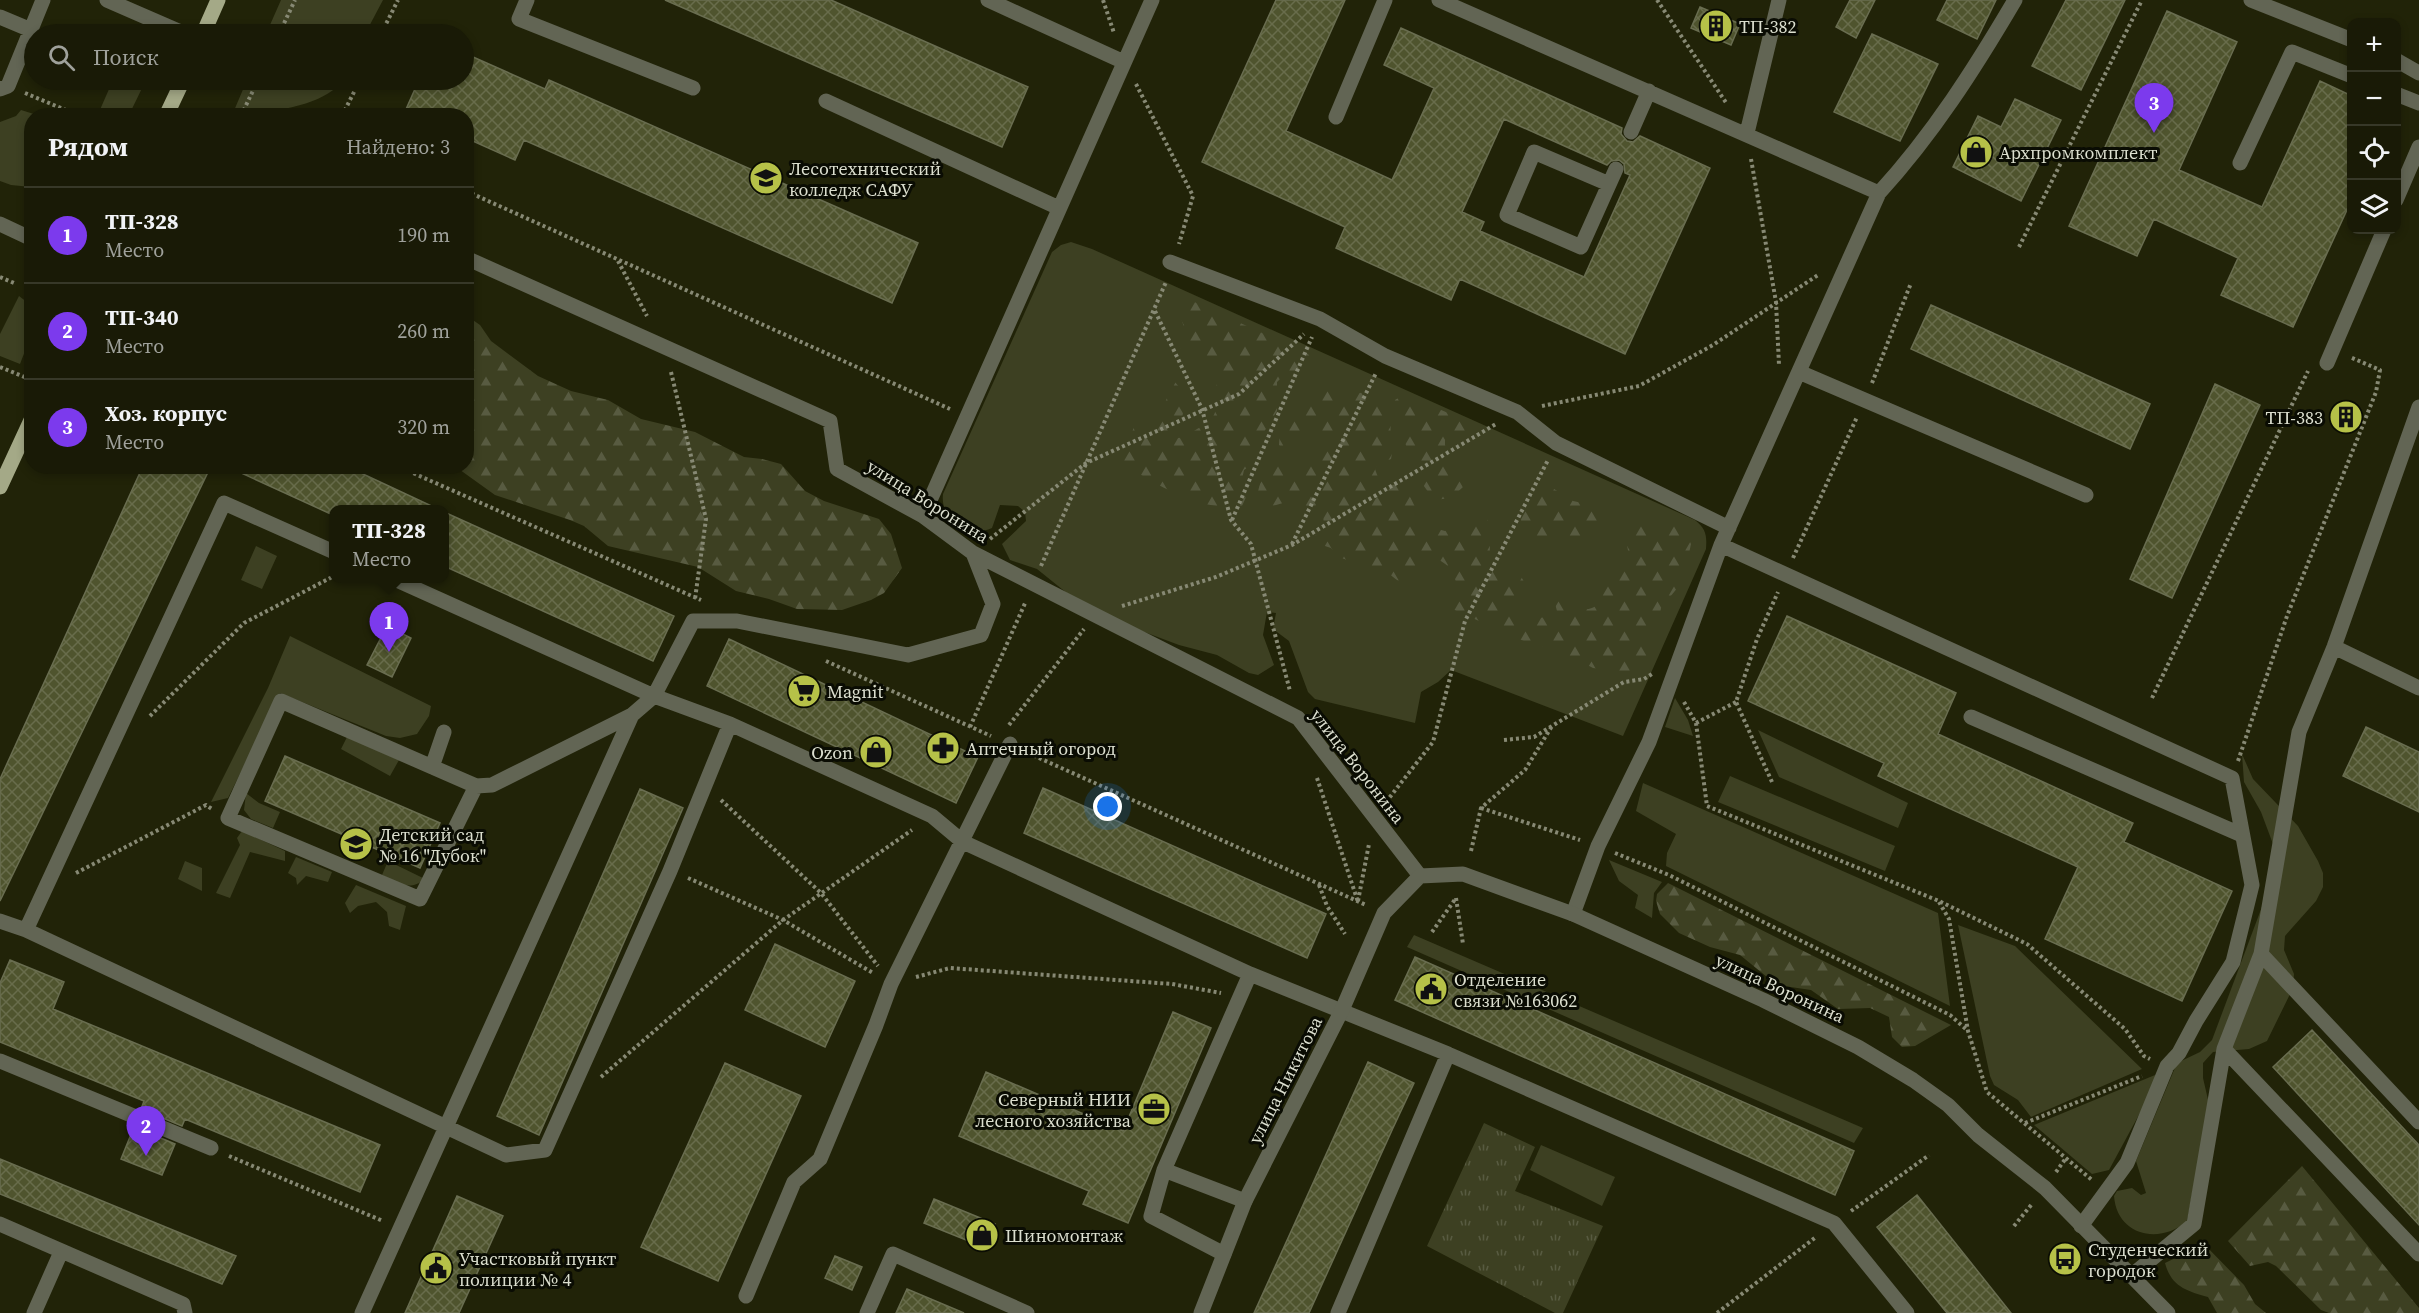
<!DOCTYPE html>
<html lang="ru">
<head>
<meta charset="utf-8">
<style>
  :root { --surface:#191a06; --page:#262714; --text:#f1f3f6; --muted:#9fa19b; --line:#373828; --accent:#7c3aed }
  body { margin:0; font-family:"Source Serif 4",serif; background:var(--page); color:var(--text) }
  .controls { position:absolute; right:18px; top:18px; display:grid; overflow:hidden; border-radius:12px; box-shadow:0 3px 9px #0003 }
  .controls button { width:54px; height:54px; display:grid; place-items:center; padding:0; border:0; border-bottom:2px solid var(--line); background:var(--surface); color:var(--text); font:30px sans-serif }
  .you { position:absolute; left:1108px; top:807px; width:21px; height:21px; margin:-15px; border:4px solid #fff; border-radius:50%; background:#1a73e8; box-shadow:0 0 0 9px #1a73e833 }
  .badge { display:grid; place-items:center; width:39px; height:39px; border-radius:50%; background:var(--accent); color:#fff; font-size:20px; font-weight:700 }
  .pin { position:absolute; translate:-50% -50px; filter:drop-shadow(0 2px 3px #0008) }
  .pin::after { content:''; position:absolute; top:32px; width:21px; height:18px; background:inherit; clip-path:polygon(0 0,100% 0,50% 100%) }
  .popup { position:absolute; left:329px; top:505px; width:120px; height:78px; box-sizing:border-box; display:grid; place-content:center; border-radius:12px; background:var(--surface); filter:drop-shadow(0 2px 4px #0005); font-size:20px; white-space:nowrap; color:var(--muted) }
  .popup b { font-size:22px; color:var(--text) }
  .popup::after { content:''; position:absolute; left:50%; top:100%; margin-left:-12px; border:12px solid transparent; border-top-color:var(--surface) }
  .list { margin:0; padding:0; list-style:none }
  h2 { display:flex; justify-content:space-between; align-items:center; height:78px; margin:0; padding:0 24px; font-size:26px }
  h2 small { font-size:20px; font-weight:400; color:var(--muted) }
  .list li { display:grid; grid-template-columns:39px 1fr auto; gap:18px; align-items:center; box-sizing:border-box; height:96px; padding:0 24px; border-top:2px solid var(--line) }
  .list b { display:block; font-size:22px; white-space:nowrap }
  .list p { margin:0; font-size:20px; white-space:nowrap; color:var(--muted) }
  .list em { font-size:20px; font-style:normal; color:var(--muted) }
  .icon { flex:none; width:33px; height:33px; fill:none; stroke:currentColor; stroke-width:2; stroke-linecap:round; stroke-linejoin:round }
  .map { position:relative; flex:none; width:2419px; height:1313px; overflow:hidden }
  .search { position:absolute; background:var(--surface); box-shadow:0 3px 9px #0003; left:24px; top:24px; width:450px; height:66px; display:flex; align-items:center; gap:15px; box-sizing:border-box; padding:0 21px; border-radius:33px; color:var(--muted); font-size:22px }
  .panel { position:absolute; background:var(--surface); box-shadow:0 3px 9px #0003; left:24px; top:108px; width:450px; height:366px; border-radius:24px }
  .map>svg:first-child { display:block }
  .grass { fill:#3d4022 }
  .forest { fill:url(#forest-firs) }
  .park { fill:url(#park-tufts) }
  .building { fill:url(#building-cross-hatch); stroke:#696d50; stroke-width:1.5; fill-rule:evenodd }
  .lines { fill:none; stroke-linecap:round; stroke-linejoin:round }
  .path { stroke:#878974; stroke-width:4; stroke-dasharray:3 3; stroke-linecap:butt }
  .service { stroke:#626554; stroke-width:15 }
  .minor { stroke:#626554; stroke-width:15 }
  .tertiary { stroke:#626554; stroke-width:15 }
  .primary { stroke:#a4a987; stroke-width:15 }
  .labels { text-anchor:middle; dominant-baseline:central; stroke-width:6; stroke-linejoin:round; paint-order:stroke }
  .poi-label { font-size:18px; fill:#dcdfcf; stroke:#0a0c03; text-anchor:start }
  .street-label { font-size:18px; fill:#dcdfcf; stroke:#0a0c03 }
</style>
</head>
<body>
<div class="map">
<svg width="2419" height="1313" viewBox="0 0 2419 1313">
  <defs>
    <pattern id="forest-firs" width="22" height="20" patternUnits="userSpaceOnUse" patternTransform="scale(1.5)"><rect width="22" height="20" fill="#3d4022"/><path d="M5 1l3.5 6h-7zM16 11l3.5 6h-7z" fill="#585b41"/></pattern>
    <pattern id="park-tufts" width="24" height="20" patternUnits="userSpaceOnUse" patternTransform="scale(1.5)"><rect width="24" height="20" fill="#3d4022"/><path d="M3 7l-1-3M5 7V3M7 7l1-3M15 17l-1-3M17 17v-4M19 17l1-3" fill="none" stroke="#585b41"/></pattern>
    <pattern id="building-cross-hatch" width="8" height="8" patternUnits="userSpaceOnUse" patternTransform="scale(1.5)"><rect width="8" height="8" fill="#4f542e"/><path d="M0 0l8 8M0 8l8-8" fill="none" stroke="#686c4b"/></pattern>
  </defs>
  <rect width="100%" height="100%" fill="#212308"/>
  <path class="grass" d="M281 0H383L365 34H266Z
    M113 80H146L129 115H107L99 112Z
    M247 80H342C328 106 261 115 233 113Z
    M21 110 37 115 32 116 31 187 11 185 0 181V122L16 116Z
    M1071 242 1092 249 1695 520C1706 529 1707 535 1706 549L1623 736 1451 670 1438 682 1421 692 1415 723 1315 699 1308 692 1289 641 1273 629 1276 613 1267 612 1263 635 1274 665 1258 675 1249 673 1217 655 1179 645 1131 627 1073 598 1037 569 1010 560 1002 544 1026 521 1025 512 1018 506 1000 505 992 528C968 539 940 521 943 494L1052 252 1061 245Z
    M19 296 32 306 30 338 20 364 0 356V334Z
    M256 546 277 556 262 589 241 580Z
    M290 636 431 706 429 716 417 734 400 738 386 736 280 693 228 798 211 802 268 688Z
    M1675 698 1688 720 1693 736 1665 727Z
    M1758 730 1908 803 1898 828 1779 777Z
    M347 737 399 760 390 776 341 749Z
    M2242 754 2253 779 2298 826 2318 861 2323 873V887L2316 901 2285 936 2284 950 2294 974 2293 988 2267 1041 2249 1049 2213 1052 2203 1063V1078L2209 1104 2187 1221C2160 1245 2117 1236 2114 1196L2117 1191 2132 1188 2141 1195 2146 1193 2136 1161 2177 1063 2200 1052 2212 1040 2275 872 2276 852 2261 812 2244 782Z
    M1730 776 1895 846 1885 871 1718 802Z
    M1643 783 1938 913 1950 1006 1666 866 1667 853 1676 834 1636 811Z
    M246 793 259 803 280 812 273 828 251 819 244 810Z
    M242 831 285 851V861L250 852 230 898 216 893 240 845 237 838Z
    M296 857 332 872 328 882 306 876 297 885 296 878 288 873Z
    M1609 860 1662 882 1654 893 1652 918 1635 908 1638 895 1619 881Z
    M185 861 202 868V891L178 879Z
    M388 861 425 879C409 892 398 883 382 875Z
    M356 885 406 906 400 930 389 926 387 912 376 902 358 906 350 913 345 903Z
    M1958 925 2015 946 2142 1069 2031 1117 2018 1100 1994 1085 1990 1076Z
    M1414 935 1863 1128 1854 1143 1407 947Z
    M2155 1075 2154 1087 2109 1170 2092 1174 2034 1125Z
    M1541 1145 1615 1177 1602 1206 1530 1170Z"/>
  <path class="forest" d="M1190 300 1308 354 1315 365 1303 374 1288 371 1277 382V411L1259 440 1251 465 1244 470 1242 479 1246 497 1242 506C1206 511 1172 493 1143 476 1136 471 1128 472 1121 468L1118 453 1129 441 1135 424 1160 415 1174 381 1180 388 1183 413 1178 438 1187 437C1197 426 1215 424 1216 407 1217 402 1215 397 1215 392 1216 385 1219 381 1219 374L1202 358 1181 349C1176 340 1178 335 1184 327L1179 312 1182 303Z
    M467 316 480 325 491 341 538 376 571 391 608 400 641 419 695 432 744 457 762 459 781 464 805 491 824 501 879 519 891 534 902 568 884 593 871 600 842 610 797 609 769 599 736 591 698 567 608 546 584 526 570 520 495 495 456 467 466 466Z
    M1338 389 1350 394 1369 392 1391 423C1389 435 1394 447 1391 459L1378 464 1375 469C1382 491 1387 484 1404 484L1415 507V518L1426 526 1445 531 1468 521 1487 519C1495 532 1486 551 1492 565L1503 572H1516C1523 576 1531 592 1522 599 1517 602 1512 601 1507 605 1514 623 1544 621 1557 611L1554 600 1561 592C1574 603 1581 617 1599 604L1601 587C1612 578 1620 568 1629 556L1627 545 1631 527C1654 517 1681 518 1691 544L1683 581 1661 608 1658 626 1648 640C1648 660 1660 670 1633 678L1616 671 1593 668 1578 660 1562 658 1550 648 1528 643 1450 608 1449 602 1457 589C1455 566 1442 558 1420 555L1417 559 1421 583C1402 590 1394 577 1381 566H1365L1355 563 1339 557 1331 548 1316 543 1314 538 1324 523 1321 504 1304 509 1290 501 1258 510 1254 507 1263 472 1267 468 1279 466 1291 472C1308 467 1321 459 1319 439L1312 432 1295 448 1284 450 1279 445 1280 430 1301 401 1318 392Z
    M1400 397 1420 401 1467 421V433L1445 439V445L1463 487 1451 498 1434 500 1421 482C1422 461 1410 459 1404 440 1413 416 1393 419 1395 400Z
    M1535 485 1551 487 1573 501 1592 505 1598 510 1600 522C1584 542 1550 544 1526 539 1515 525 1524 497 1535 485Z
    M1668 883 1951 1025 1915 1046 1902 1047 1892 1037 1889 1017 1870 1008 1838 1009 1811 990 1784 986 1767 977 1740 955 1710 947 1679 933 1660 914 1656 901 1657 894Z
    M2302 1166 2419 1308V1313H2329L2321 1310 2276 1266 2268 1262 2250 1266 2228 1241Z
    M2201 1241 2244 1285 2255 1304 2266 1313H2217L2208 1297C2186 1291 2171 1286 2165 1263L2194 1249Z"/>
  <path class="park" d="M1484 1123 1535 1147 1515 1191 1603 1226 1563 1313H1555L1427 1246Z"/>
  <path class="building" d="M665 0H831L1028 87 1002 147Z
    M1276 0H1345L1286 131 1392 180 1434 88 1384 65 1401 28 1622 128 1621 134 1627 141 1633 142 1640 136 1710 168 1625 354 1460 279 1451 300 1336 248 1345 227 1202 162ZM1504 119 1607 165 1611 161 1619 160 1624 164 1625 173 1630 175 1584 277 1480 231 1484 222 1462 212Z
    M1850 0H1875L1856 38 1836 27Z
    M1947 0H1996L1977 39 1937 20Z
    M2066 0H2125L2081 90 2032 66Z
    M1700 7 1740 24 1731 45 1691 28Z
    M2167 11 2237 42 2179 170 2262 207 2320 81 2352 96V199L2293 327 2221 295 2238 258 2154 219 2137 256 2069 226Z
    M1872 34 1938 64 1900 141 1834 112Z
    M464 53 545 89 549 80 918 243 892 303 524 140 515 160 466 138V116H403L419 80H464Z
    M2015 99 2061 120 2021 201 1953 167 1978 116 2001 127Z
    M1931 305 2150 404 2130 449 1911 349Z
    M2215 384 2260 405 2172 598 2130 579Z
    M143 466H211L0 901V779Z
    M226 466H346L440 510H333V515Z
    M444 512 674 616 653 661 444 566Z
    M1787 616 1956 693 1938 734 2133 823 2124 842 2232 891 2182 1001 2045 939 2078 867 1878 776 1884 763 1748 701Z
    M387 626 411 638 392 677 367 665Z
    M729 639 978 757 956 803 707 686Z
    M2366 727 2419 752V812L2343 776Z
    M285 756 440 823 420 868 265 801Z
    M1043 788 1326 914 1307 958 1024 833Z
    M640 789 683 808 539 1135 497 1116Z
    M775 944 855 981 825 1047 745 1010Z
    M1415 957 1854 1151 1835 1195 1395 1000Z
    M10 960 64 982 53 1009 380 1145 360 1192 185 1119 182 1126 141 1109 144 1101 0 1042V983Z
    M1173 1012 1211 1028 1128 1223 1083 1204 1089 1191 959 1136 986 1072 1123 1131Z
    M2312 1030 2419 1145V1225L2273 1067Z
    M1368 1062 1414 1083 1393 1128 1309 1313H1254Z
    M725 1063 801 1096 718 1281 641 1247Z
    M134 1127 175 1144 162 1175 121 1159Z
    M0 1159 236 1256 222 1284 0 1194Z
    M1917 1195 2011 1313H1947L1877 1227Z
    M457 1196 503 1216 459 1313H405Z
    M934 1199 995 1224 986 1248 924 1223Z
    M835 1256 862 1267 852 1290 825 1278Z
    M907 1289 964 1313H896Z"/>
  <g class="lines">
    <path class="path" d="M1103 0 1114 33
      M1657 0 1727 104
      M279 34 295 0
      M381 34 398 0
      M1136 84 1193 196 1179 244
      M25 93 80 116
      M241 116 258 80
      M342 116 360 80
      M1751 159 1776 302 1779 365
      M466 191 950 409
      M2019 247 2142 0
      M618 261 647 316
      M0 277 14 283
      M1155 311 1202 409 1231 520 1251 544 1290 691
      M0 367 32 380
      M671 372 706 519 695 599
      M1872 383 1911 283
      M1542 406 1639 386 1713 345 1818 275
      M397 466 701 600
      M1232 520 1312 337
      M990 539 1086 463 1239 394 1304 334
      M1292 544 1376 373
      M1793 558 1857 417
      M1041 566 1166 282
      M1122 606 1216 577 1292 545 1496 424
      M826 661 991 736
      M2152 698 2308 371
      M1684 702 1696 723 1707 806 1939 901 2027 944 2125 1029 2144 1056 2150 1059
      M150 716 244 623 334 576
      M1696 723 1736 702
      M1009 725 1084 629
      M970 727 1026 601
      M1504 740 1534 737 1624 682 1644 679 1652 674
      M1028 753 1366 905
      M2238 761 2287 616 2376 392 2380 370 2350 357
      M1317 778 1358 902
      M1772 782 1736 702 1757 639 1778 592
      M721 800 821 893 878 966
      M1386 802 1433 742 1465 621 1548 460
      M1481 808 1580 840
      M1471 851 1481 808 1525 770 1552 726
      M1615 853 1669 875 1950 1015 1968 1031
      M76 873 206 805 212 809
      M688 878 783 920 873 973
      M1319 885 1327 906 1345 934
      M1456 898 1463 944
      M1358 901 1369 844
      M1939 902 1949 919 1968 1031 1987 1092 2092 1180
      M1432 932 1456 898
      M916 977 950 968 1172 984 1221 993
      M601 1077 783 920 912 830
      M2025 1123 2142 1076
      M229 1156 383 1221
      M2056 1172 2066 1158
      M1851 1211 1929 1155
      M2014 1226 2032 1204
      M1717 1313 1816 1237"/>
    <path class="service" d="M107 0 185 34
      M527 0 519 19 693 88
      M988 0 1124 62
      M1439 0 1879 193
      M2251 0 2352 40
      M0 17 31 30
      M2396 60 2419 73
      M0 89 8 86 43 0
      M2396 94 2419 103
      M826 101 1059 208
      M1336 117 1385 0
      M1631 132 1649 91
      M1747 133 1779 0
      M2240 163 2292 52 2352 76
      M1609 184 1534 152 1507 215 1581 247 1616 169
      M2396 200 2419 147
      M466 258 830 421 837 469 923 516 973 553 1298 718 1420 876
      M1170 262 1320 319 1385 356 1517 412 1556 443 1729 528
      M2327 363 2384 230
      M1799 372 2086 495
      M923 516 1152 0
      M1721 545 2232 778 2252 885 2233 962 2196 1021 2179 1053 2167 1066 2127 1163 2081 1226
      M392 578 654 696 730 724 932 816 963 842 1250 974 1448 1054 1834 1223 1907 1313
      M2334 647 2419 688
      M1971 717 2242 835
      M432 767 444 732
      M476 786 420 899 228 818 281 701 476 786 492 785 632 715
      M1573 914 1598 846 1649 742 1721 545 1879 193C1933 134 1975 68 2015 0
      M0 921 26 930 506 1155 545 1150 670 871 730 724
      M26 930 224 503 334 552
      M2261 954 2419 1122
      M2224 1049 2419 1254
      M0 1061 211 1148
      M1164 1170 1151 1216 1224 1254
      M1245 1201 1164 1170 1250 974
      M0 1224 183 1304 185 1313
      M2131 1276 2194 1224 2224 1049 2261 954 2299 732 2334 647 2419 407
      M746 1296 794 1182 820 1159 876 1025 891 984 1010 744
      M34 1313 61 1252
      M362 1313 632 715 654 696 693 621H737L908 655 981 635 993 604 973 553
      M867 1313 893 1254 1027 1313
      M1338 1313 1448 1054"/>
    <path class="minor" d="M0 224 32 239"/>
    <path class="tertiary" d="M1201 1313 1245 1201 1342 1010 1384 913 1420 876 1463 874 1573 914 1763 1000 1858 1047 1913 1080 1948 1105 1978 1135 2045 1188 2168 1313"/>
    <path class="primary" d="M203 34 218 0
      M166 116 183 80
      M0 487 32 418"/>
  </g>
  <defs>
    <symbol id="building-disc" viewBox="-11 -11 22 22"><circle r="9.5" fill="#b6c148" stroke="#0a0c03"/><path d="M-4-6H4V6H1V3H-1V6H-4ZM-2.5-4.3h1.7v1.8h-1.7ZM.8-4.3h1.7v1.8H.8ZM-2.5-1h1.7V.8h-1.7ZM.8-1h1.7V.8H.8Z" fill="#111"/></symbol>
    <symbol id="shop-disc" viewBox="-11 -11 22 22"><circle r="9.5" fill="#b6c148" stroke="#0a0c03"/><path d="M-5-2.5h2.3a2.7 3.5 0 0 1 5.4 0H5L5.5 6h-11ZM-1.5-2.5h3a1.5 2.3 0 0 0-3 0Z" fill="#111"/></symbol>
    <symbol id="university-disc" viewBox="-11 -11 22 22"><circle r="9.5" fill="#b6c148" stroke="#0a0c03"/><path d="M0-5L7-2L0 1L-7-2ZM-4 1L0 2.5L4 1V4Q0 6-4 4Z" fill="#111"/></symbol>
    <symbol id="supermarket-disc" viewBox="-11 -11 22 22"><circle r="9.5" fill="#b6c148" stroke="#0a0c03"/><path d="M-6-5.5h2.5l.6 2H6L4.5 2H-2.5L-4.4-4H-6ZM-1.5 3.2a1.3 1.3 0 1 0 .1 0ZM3 3.2a1.3 1.3 0 1 0 .1 0Z" fill="#111"/></symbol>
    <symbol id="pharmacy-disc" viewBox="-11 -11 22 22"><circle r="9.5" fill="#b6c148" stroke="#0a0c03"/><path d="M-2-6h4v4h4v4h-4v4h-4v-4h-4v-4h4Z" fill="#111"/></symbol>
    <symbol id="school-disc" viewBox="-11 -11 22 22"><circle r="9.5" fill="#b6c148" stroke="#0a0c03"/><path d="M0-5L7-2L0 1L-7-2ZM-4 1L0 2.5L4 1V4Q0 6-4 4Z" fill="#111"/></symbol>
    <symbol id="civic-disc" viewBox="-11 -11 22 22"><circle r="9.5" fill="#b6c148" stroke="#0a0c03"/><path d="M-.6-6.5H3V-4.5H.6V-3L4-1V1h2V6H-6V1h2V-1L-.6-3ZM-1.2 2.5V6h2.4V2.5Z" fill="#111"/></symbol>
    <symbol id="office-disc" viewBox="-11 -11 22 22"><circle r="9.5" fill="#b6c148" stroke="#0a0c03"/><path d="M-6-3h4V-5.5h4V-3h4V5H-6ZM-1-4.5V-3h2v-1.5ZM-6 0V1H6V0Z" fill="#111"/></symbol>
    <symbol id="bus-disc" viewBox="-11 -11 22 22"><circle r="9.5" fill="#b6c148" stroke="#0a0c03"/><path d="M-5-6H5V4H4V6H2V4H-2V6H-4V4H-5ZM-3.5-4V0h7V-4ZM-3.5 1.2v1.5H-2V1.2ZM2 1.2v1.5H3.5V1.2Z" fill="#111"/></symbol>
  </defs>
  <g fill-rule="evenodd">
    <use href="#building-disc" x="1697" y="7" width="38" height="38"/>
    <use href="#shop-disc" x="1957" y="133" width="38" height="38"/>
    <use href="#university-disc" x="747" y="159" width="38" height="38"/>
    <use href="#building-disc" x="2327" y="398" width="38" height="38"/>
    <use href="#supermarket-disc" x="785" y="672" width="38" height="38"/>
    <use href="#pharmacy-disc" x="924" y="729" width="38" height="38"/>
    <use href="#shop-disc" x="857" y="733" width="38" height="38"/>
    <use href="#school-disc" x="337" y="825" width="38" height="38"/>
    <use href="#civic-disc" x="1412" y="970" width="38" height="38"/>
    <use href="#office-disc" x="1135" y="1090" width="38" height="38"/>
    <use href="#shop-disc" x="963" y="1216" width="38" height="38"/>
    <use href="#bus-disc" x="2046" y="1240" width="38" height="38"/>
    <use href="#civic-disc" x="417" y="1249" width="38" height="38"/>
  </g>
  <g class="labels">
    <g class="poi-label">
      <text x="1739" y="26">ТП-382</text>
      <text x="1999" y="152">Архпромкомплект</text>
      <text x="789" y="168">Лесотехнический<tspan x="789" dy="21">колледж САФУ</tspan></text>
      <text x="2323" y="417" text-anchor="end">ТП-383</text>
      <text x="827" y="691">Magnit</text>
      <text x="966" y="748">Аптечный огород</text>
      <text x="853" y="752" text-anchor="end">Ozon</text>
      <text x="379" y="834">Детский сад<tspan x="379" dy="21">№ 16 "Дубок"</tspan></text>
      <text x="1454" y="979">Отделение<tspan x="1454" dy="21">связи №163062</tspan></text>
      <text x="1131" y="1099" text-anchor="end">Северный НИИ<tspan x="1131" dy="21">лесного хозяйства</tspan></text>
      <text x="1005" y="1235">Шиномонтаж</text>
      <text x="2088" y="1249">Студенческий<tspan x="2088" dy="21">городок</tspan></text>
      <text x="459" y="1258">Участковый пункт<tspan x="459" dy="21">полиции № 4</tspan></text>
    </g>
    <g class="street-label">
      <text transform="translate(928 501) rotate(32)">улица Воронина</text>
      <text transform="translate(1358 766) rotate(52)">улица Воронина</text>
      <text transform="translate(1780 988) rotate(25)">улица Воронина</text>
      <text transform="translate(1285 1080) rotate(-63)">улица Никитова</text>
    </g>
  </g>
</svg>
<div class="controls">
<button>+</button>
<button>−</button>
<button><svg class="icon" aria-label="locate" viewBox="0 0 24 24"><circle cx="12" cy="12" r="6"/><path d="M12 2v4M12 18v4M2 12h4M18 12h4"/></svg></button>
<button><svg class="icon" aria-label="layers" viewBox="0 0 24 24"><path d="M12 4l9 5-9 5-9-5zM3 14l9 5 9-5"/></svg></button>
</div>
<div class="you"></div>
<div class="pin badge" style="left:389px;top:652px">1</div>
<div class="popup"><b>ТП-328</b>Место</div>
<div class="pin badge" style="left:146px;top:1156px">2</div>
<div class="pin badge" style="left:2154px;top:133px">3</div>
<div class="search"><svg class="icon" aria-label="search" viewBox="0 0 24 24"><circle cx="10" cy="10" r="6"/><path d="M15 15l6 6"/></svg>Поиск</div>
<section class="panel">
<h2>Рядом<small>Найдено: 3</small></h2>
<ul class="list">
<li><span class="badge">1</span><div><b>ТП-328</b><p>Место</p></div><em>190 m</em></li>
<li><span class="badge">2</span><div><b>ТП-340</b><p>Место</p></div><em>260 m</em></li>
<li><span class="badge">3</span><div><b>Хоз. корпус</b><p>Место</p></div><em>320 m</em></li>
</ul>
</section>
</div>
</body>
</html>
